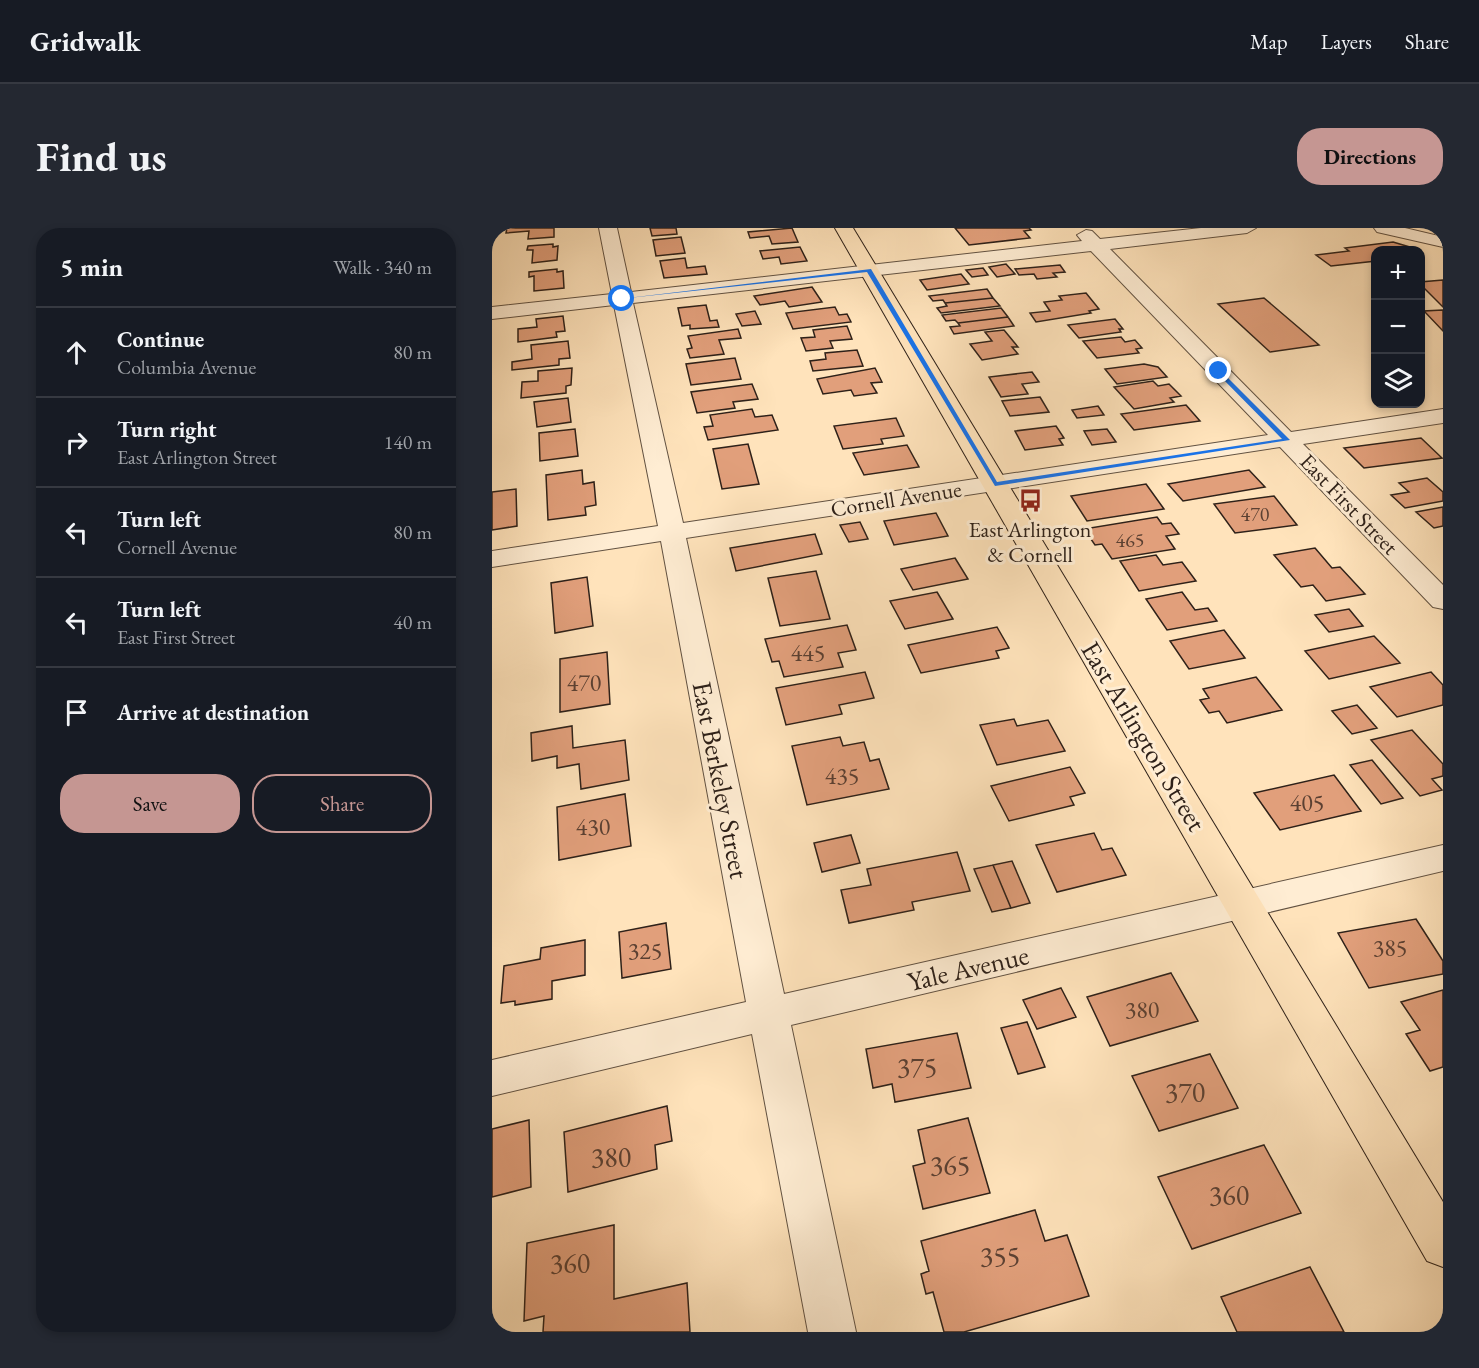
<!DOCTYPE html>
<html lang="en">
<head>
<meta charset="utf-8">
<style>
  :root { --surface:#171b24; --page:#242831; --text:#f1f3f6; --muted:#9ea1a6; --line:#363941; --accent:#c59692 }
  body { margin:0; font-family:"EB Garamond",serif; background:var(--page); color:var(--text) }
  .controls { position:absolute; right:18px; top:18px; display:grid; overflow:hidden; border-radius:12px; box-shadow:0 3px 9px #0003 }
  .controls button { width:54px; height:54px; display:grid; place-items:center; padding:0; border:0; border-bottom:2px solid var(--line); background:var(--surface); color:var(--text); font:30px sans-serif }
  .stop { position:absolute; width:18px; height:18px; margin:-14px; border:4px solid #1a73e8; border-radius:50%; background:#fff }
  .stop.end { background:#1a73e8; border-color:#fff; box-shadow:0 2px 6px #0008 }
  .list { margin:0; padding:0; list-style:none }
  h2 { display:flex; justify-content:space-between; align-items:center; height:78px; margin:0; padding:0 24px; font-size:26px }
  h2 small { font-size:20px; font-weight:400; color:var(--muted) }
  .list li { display:grid; grid-template-columns:39px 1fr auto; gap:18px; align-items:center; box-sizing:border-box; height:90px; padding:0 24px; border-top:2px solid var(--line) }
  .list b { display:block; font-size:22px; white-space:nowrap }
  .list p { margin:0; font-size:20px; white-space:nowrap; color:var(--muted) }
  .list em { font-size:20px; font-style:normal; color:var(--muted) }
  .actions { display:flex; gap:12px; padding:18px 24px }
  .actions a { flex:1; padding:14px 0; border:2px solid var(--accent); border-radius:24px; text-align:center; font-size:21px; color:var(--accent) }
  .actions .main { background:var(--accent); color:#111 }
  .icon { flex:none; width:33px; height:33px; fill:none; stroke:currentColor; stroke-width:2; stroke-linecap:round; stroke-linejoin:round }
  .map { position:relative; flex:none; width:951px; height:1104px; overflow:hidden; border-radius:24px }
  header { display:flex; align-items:center; gap:36px; box-sizing:border-box; height:84px; padding:0 30px; background:var(--surface); border-bottom:2px solid var(--line) }
  header strong { font-size:28px }
  nav { display:flex; gap:33px; margin-inline-start:auto; font-size:21px }
  .intro { display:flex; align-items:center; justify-content:space-between; box-sizing:border-box; height:144px; padding:0 36px }
  h1 { margin:0; font-size:42px }
  .button { padding:15px 27px; border-radius:24px; background:var(--accent); color:#111; font-size:21px; font-weight:700 }
  main { display:flex; gap:36px; padding:0 36px }
  aside { flex:1; background:var(--surface); border-radius:24px; box-shadow:0 3px 9px #0003 }
  .map>svg:first-child { display:block }
  .building { fill:#e19f7b; stroke:#2e2119; stroke-width:1.5 }
  .lines { fill:none; stroke-linecap:round; stroke-linejoin:round }
  .minor-casing { stroke:#625242; stroke-width:2 }
  .major-casing { stroke:#2e2119; stroke-width:2 }
  .minor { fill:#ffedd3; fill-rule:evenodd }
  .major { fill:#ffe3bb; fill-rule:evenodd }
  .route { fill:#1a73e8 }
  .labels { text-anchor:middle; dominant-baseline:central; stroke-width:6; stroke-linejoin:round; paint-order:stroke }
  .far-number-label { font-size:20px; fill:#5b4032 }
  .far-street-label { font-size:22px; fill:#2e2119; stroke:#ffedd3 }
  .far-poi-label { font-size:22px; fill:#2e2119; stroke:#ffedd3 }
  .number-label { font-size:24px; fill:#5b4032 }
  .street-label { font-size:27px; fill:#2e2119; stroke:#ffedd3 }
  .near-number-label { font-size:28px; fill:#5b4032 }
</style>
</head>
<body>
<header>
<strong>Gridwalk</strong>
<nav><a>Map</a><a>Layers</a><a>Share</a></nav>
</header>
<div class="intro"><h1>Find us</h1><a class="button">Directions</a></div>
<main>
<aside>
<h2>5 min<small>Walk · 340 m</small></h2>
<ul class="list">
<li><svg class="icon" aria-label="ahead" viewBox="0 0 24 24"><path d="M12 20V5M6 11l6-6 6 6"/></svg><div><b>Continue</b><p>Columbia Avenue</p></div><em>80 m</em></li>
<li><svg class="icon" aria-label="right" viewBox="0 0 24 24"><path d="M7 20v-9h11M14 6l5 5-5 5"/></svg><div><b>Turn right</b><p>East Arlington Street</p></div><em>140 m</em></li>
<li><svg class="icon" aria-label="left" viewBox="0 0 24 24"><path d="M17 20v-9H6M10 6l-5 5 5 5"/></svg><div><b>Turn left</b><p>Cornell Avenue</p></div><em>80 m</em></li>
<li><svg class="icon" aria-label="left" viewBox="0 0 24 24"><path d="M17 20v-9H6M10 6l-5 5 5 5"/></svg><div><b>Turn left</b><p>East First Street</p></div><em>40 m</em></li>
<li><svg class="icon" aria-label="arrive" viewBox="0 0 24 24"><path d="M6 21V4h12l-3 4 3 4H6"/></svg><div><b>Arrive at destination</b></div></li>
</ul>
<div class="actions"><a class="main">Save</a><a>Share</a></div>
</aside>
<div class="map">
<svg width="951" height="1104" viewBox="0 0 951 1104">
  <rect width="100%" height="100%" fill="#ffe3bb"/>
  <filter id="stains"><feTurbulence type="fractalNoise" baseFrequency=".00333" numOctaves="4"/><feColorMatrix values="0 0 0 0 .2 0 0 0 0 .09 0 0 0 0 .02 0 0 0 .5 -.17"/></filter>
  <radialGradient id="worn" r=".72"><stop offset=".6" stop-color="#630" stop-opacity="0"/><stop offset="1" stop-color="#630" stop-opacity=".3"/></radialGradient>
  <path class="building" d="M15 0H62V9L36 11 37 3 14 5Z
    M158 0H184L185 6 160 8Z
    M300 0 306 14 280 16 277 8 258 10 256 4Z
    M463 0H537L539 2 532 3 538 10 477 17Z
    M189 9 193 25 164 28 161 12Z
    M901 14 928 22H884V33L839 38 824 27 857 23 853 20Z
    M61 16V19L66 18 65 32 40 35 41 22H35L36 18Z
    M308 19 315 33 289 36 287 29 271 31 268 23Z
    M193 30 195 40 213 38 215 46 172 50 168 33Z
    M514 36 523 46 505 49 497 39Z
    M568 37 573 44 561 45 565 49 545 51 542 46 527 47 523 41Z
    M491 40 496 47 480 49 474 42Z
    M65 41V44L71 43 72 60 42 63V48L37 49V44Z
    M469 46 477 56 435 62 428 52Z
    M951 52V79L928 56V54Z
    M320 59 330 74 297 79 293 73 268 77 262 68Z
    M495 61 501 70 453 75 451 72 441 73 437 68Z
    M594 65 607 81 597 83 599 85 544 94 538 85 558 83 552 74 570 72 567 68Z
    M501 70 508 78 449 85 445 80 455 78 453 75Z
    M772 70 827 117 778 124 726 76Z
    M214 77 218 93 225 92 227 99 198 101V97L190 98 186 80Z
    M343 79 347 87 355 86 359 94 301 101 294 85Z
    M509 80 516 89 466 95 463 92 454 93 450 87Z
    M951 82V103L932 83Z
    M263 83 269 96 250 98 244 86Z
    M71 88 73 103 64 104 65 109 26 114V101L45 99 44 91Z
    M516 89 522 98 462 106 458 99 468 98 466 95Z
    M623 91 631 101H627L629 104 587 110 576 97Z
    M355 98 360 111 338 113 341 120 314 123 309 110 323 109 321 102Z
    M246 101 249 110 227 112 232 126 198 130 195 121 200 120 196 108Z
    M512 102 526 119H520L526 126 490 132 478 116 500 113 493 104Z
    M629 109 633 114 643 112 650 120 644 121 647 125 605 130 591 113Z
    M76 113 78 130 67 131V137L20 142V134L40 131 39 117Z
    M365 122 371 138 321 143 318 133 334 131 333 125Z
    M243 130 249 151 199 157 194 136Z
    M652 136 666 139 675 149 625 156 613 141Z
    M80 140 79 157 74 158V165L29 170 30 154 46 153V143Z
    M383 140 390 154 379 155 385 165 362 168 359 162 331 166 325 151Z
    M540 144 547 154 530 156 536 166 509 169 497 149Z
    M661 153 666 158 677 156 689 168 678 170 682 174 642 181 622 159Z
    M260 156 266 171 241 174 243 180 205 185 199 164Z
    M548 169 557 184 518 188 510 173Z
    M76 170 79 194 45 199 42 174Z
    M694 177 708 193 642 202 629 186Z
    M606 178 612 187 585 190 580 182Z
    M260 181 263 189 280 187 286 202 216 212 212 199 221 198 218 187Z
    M404 190 412 208 389 211 391 216 351 221 342 198Z
    M564 198 572 210 567 211 571 217 533 222 523 203Z
    M83 201 86 228 48 233 47 205Z
    M615 201 624 214 600 217 592 203Z
    M929 210 950 230 872 240 852 220Z
    M256 216 267 256 230 261 221 221Z
    M415 217 427 239 372 247 361 225Z
    M90 242 91 256 102 254 104 277 93 279 94 287 56 292 54 247Z
    M757 242 773 259 691 273 676 256Z
    M935 250 951 264V273L913 280 899 267 917 264 907 255Z
    M654 256 672 281 595 293 579 268Z
    M24 261 25 298 0 302V264Z
    M782 268 805 297 743 305 722 276Z
    M951 279V298L942 300 924 284Z
    M444 285 456 308 402 317 392 293Z
    M665 289 670 296 679 295 687 306 674 308 683 321 620 331 610 316 603 317 592 301Z
    M368 294 376 311 357 314 348 297Z
    M323 306 330 326 244 343 238 320Z
    M823 320 840 340 848 339 873 366 834 373 821 357 809 359 782 327Z
    M664 327 671 337 690 334 704 353 647 363 628 333Z
    M463 330 476 351 421 362 409 341Z
    M324 343 338 391 288 398 276 350Z
    M95 349 101 398 63 405 59 355Z
    M445 364 461 391 413 401 398 373Z
    M690 364 703 382 716 380 725 393 675 402 654 371Z
    M857 381 871 398 837 404 823 387Z
    M355 397 364 422 346 425 351 439 292 449 287 433 280 434 273 411Z
    M505 399 517 420 504 423 507 430 429 445 416 417Z
    M732 402 753 430 697 441 678 413Z
    M882 408 908 435 837 451 813 423Z
    M115 424 118 476 68 484V431Z
    M373 444 382 470 347 477 350 486 294 497 284 460Z
    M939 444 951 457V477L905 489 878 459Z
    M764 449 790 482 735 495 727 483 717 485 708 472 717 470 711 461Z
    M865 477 885 500 860 506 840 483Z
    M522 491 525 498 556 492 573 523 505 537 488 497Z
    M80 498 81 520 133 512 137 552 89 561 87 536 65 540V528L40 533 39 505Z
    M920 502 951 536V548L940 551 950 562 928 568 879 512Z
    M348 509 351 518 372 514 378 533 387 531 397 561 315 577 300 518Z
    M880 532 911 570 889 576 858 537Z
    M578 539 593 565 578 569 582 577 517 593 499 558Z
    M842 547 869 583 788 602 762 565Z
    M133 566 139 618 67 632 65 579Z
    M602 605 610 622 620 620 634 647 565 664 544 617Z
    M359 607 368 635 330 644 322 615Z
    M465 624 478 663 420 674 422 682 357 695 349 662 379 657 375 641Z
    M520 633 538 675 519 680 501 637Z
    M501 637 519 680 500 684 482 641Z
    M924 691 951 733V746L877 760 846 705Z
    M174 695 179 741 130 750 127 704Z
    M93 712V747L60 753V771L23 777V773L9 775 12 738 48 731 49 720Z
    M679 745 706 793 618 818 595 769Z
    M569 760 584 789 545 801 531 772Z
    M951 762V839L938 843 914 806 928 802 909 774Z
    M535 794 553 839 526 846 509 800Z
    M465 805 479 860 403 874 400 856 381 860 374 821Z
    M718 826 746 880 667 903 640 848Z
    M175 878 180 913 163 917 165 941 76 964 72 904Z
    M476 890 498 965 431 981 421 938 433 935 426 902Z
    M37 892 39 959 0 969V901Z
    M772 917 809 985 700 1021 666 949Z
    M543 982 553 1013 575 1007 597 1068 472 1104H452L441 1064 434 1066 429 1046 437 1043 429 1013Z
    M122 997V1071L195 1055 198 1104H51L52 1088 32 1093 35 1015Z
    M818 1039 852 1104H745L729 1069Z"/>
  <g class="lines">
    <defs>
      <path id="minor" d="M107 0H125L139 64 590 13 585 7 594 2 600 3 608 11 709 0H764L755 5 618 21 799 204 951 181V195L811 216 951 357V381L941 379 788 219 194 310 292 766 951 617V643L299 797 364 1104H316L260 806 0 868V832L254 774 169 313 0 339V323L166 298 122 77 0 91V79L120 66ZM599 23 776 207 191 295 141 75Z
        M882 0H913L951 9V19L885 4Z"/>
      <path id="major" d="M343 0H361L951 974V1039L935 1033Z"/>
    </defs>
    <use href="#minor" class="minor-casing"/>
    <use href="#major" class="major-casing"/>
    <use href="#minor" class="minor"/>
    <use href="#major" class="major"/>
  </g>
  <path class="route" d="M379 41 505 254 790 211 724 144 727 141 798 212 503 258 375 44 127 71Z"/>
  <defs>
    <symbol id="bus-bare" viewBox="-9 -9 18 18"><path d="M-5-6H5V4H4V6H2V4H-2V6H-4V4H-5ZM-3.5-4V0h7V-4ZM-3.5 1.2v1.5H-2V1.2ZM2 1.2v1.5H3.5V1.2Z" fill="#8f2418" stroke="#ffedd3" stroke-width="2.5" paint-order="stroke"/></symbol>
  </defs>
  <g fill-rule="evenodd">
    <use href="#bus-bare" x="522" y="256" width="33" height="33"/>
  </g>
  <g class="labels">
    <g class="far-number-label">
      <text x="763" y="286">470</text>
      <text x="638" y="312">465</text>
    </g>
    <g class="far-street-label">
      <text transform="translate(404 271) rotate(-9)">Cornell Avenue</text>
      <text transform="translate(857 276) rotate(46)">East First Street</text>
    </g>
    <g class="far-poi-label">
      <text x="538" y="301">East Arlington<tspan x="538" dy="25">&amp; Cornell</tspan></text>
    </g>
    <g class="number-label">
      <text x="316" y="424">445</text>
      <text x="92" y="454">470</text>
      <text x="350" y="547">435</text>
      <text x="815" y="574">405</text>
      <text x="101" y="598">430</text>
      <text x="898" y="719">385</text>
      <text x="153" y="722">325</text>
      <text x="650" y="781">380</text>
    </g>
    <g class="street-label">
      <text transform="translate(652 508) rotate(59)">East Arlington Street</text>
      <text transform="translate(229 552) rotate(79)">East Berkeley Street</text>
      <text transform="translate(476 740) rotate(-13)">Yale Avenue</text>
    </g>
    <g class="near-number-label">
      <text x="425" y="839">375</text>
      <text x="693" y="864">370</text>
      <text x="119" y="929">380</text>
      <text x="458" y="937">365</text>
      <text x="737" y="967">360</text>
      <text x="508" y="1028">355</text>
      <text x="78" y="1035">360</text>
    </g>
  </g>
  <rect width="100%" height="100%" filter="url(#stains)"/>
  <rect width="100%" height="100%" fill="url(#worn)"/>
</svg>
<div class="controls">
<button>+</button>
<button>−</button>
<button><svg class="icon" aria-label="layers" viewBox="0 0 24 24"><path d="M12 4l9 5-9 5-9-5zM3 14l9 5 9-5"/></svg></button>
</div>
<div class="stop" style="left:130px;top:71px"></div>
<div class="stop end" style="left:727px;top:143px"></div>
</div>
</main>
</body>
</html>
